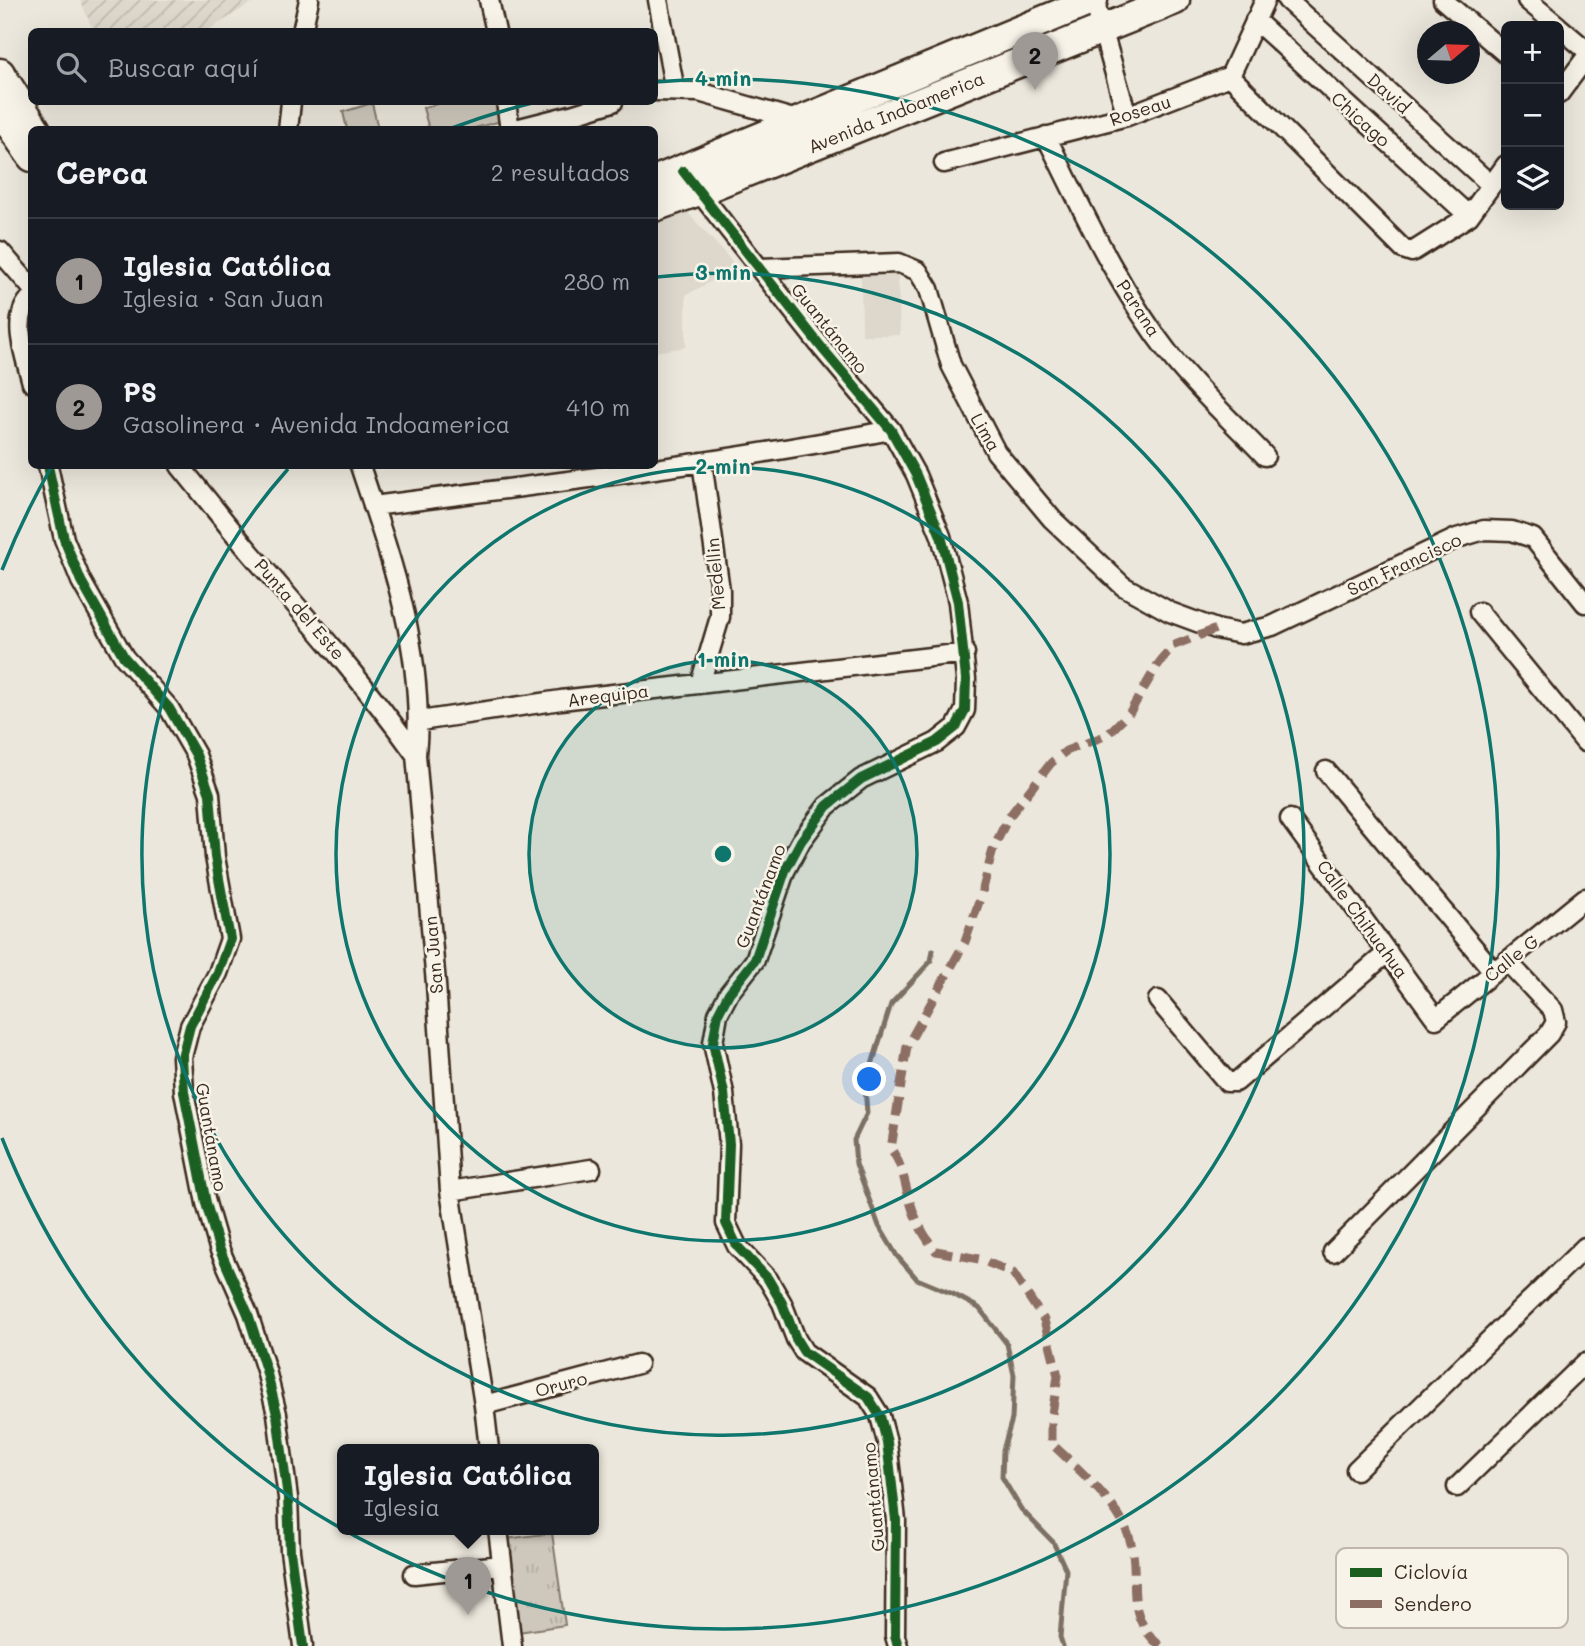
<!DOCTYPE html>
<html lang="es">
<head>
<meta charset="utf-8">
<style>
  :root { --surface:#171b24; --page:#20242c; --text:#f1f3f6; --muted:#9ea1a6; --line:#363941; --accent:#9f9995 }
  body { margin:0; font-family:Mali,sans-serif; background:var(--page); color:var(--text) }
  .controls { position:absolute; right:21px; top:21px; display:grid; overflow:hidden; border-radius:10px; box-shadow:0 7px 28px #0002 }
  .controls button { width:63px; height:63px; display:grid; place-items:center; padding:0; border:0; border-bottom:2px solid var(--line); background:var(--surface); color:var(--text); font:35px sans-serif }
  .compass { position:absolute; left:1417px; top:21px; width:63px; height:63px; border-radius:50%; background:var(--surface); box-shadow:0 7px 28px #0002; rotate:71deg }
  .you { position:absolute; left:870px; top:1080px; width:24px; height:24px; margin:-18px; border:5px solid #fff; border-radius:50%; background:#1a73e8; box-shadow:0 0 0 10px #1a73e833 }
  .badge { display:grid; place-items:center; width:46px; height:46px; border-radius:50%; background:var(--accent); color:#111; font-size:23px; font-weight:700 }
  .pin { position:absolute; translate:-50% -58px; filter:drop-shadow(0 2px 4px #0008) }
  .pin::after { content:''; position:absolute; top:37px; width:24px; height:21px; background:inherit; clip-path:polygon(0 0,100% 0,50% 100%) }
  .popup { position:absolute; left:337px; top:1444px; width:262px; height:91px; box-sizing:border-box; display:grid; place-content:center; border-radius:10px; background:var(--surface); filter:drop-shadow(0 2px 5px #0005); font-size:23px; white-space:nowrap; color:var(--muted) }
  .popup b { font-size:26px; color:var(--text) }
  .popup::after { content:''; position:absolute; left:50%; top:100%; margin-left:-14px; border:14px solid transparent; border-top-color:var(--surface) }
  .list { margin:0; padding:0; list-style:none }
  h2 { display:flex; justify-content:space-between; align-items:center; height:91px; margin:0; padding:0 28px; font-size:30px }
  h2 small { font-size:23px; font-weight:400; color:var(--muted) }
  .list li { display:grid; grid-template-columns:46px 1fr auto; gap:21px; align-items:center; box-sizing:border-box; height:126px; padding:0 28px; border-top:2px solid var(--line) }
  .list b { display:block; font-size:26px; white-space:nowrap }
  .list p { margin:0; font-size:23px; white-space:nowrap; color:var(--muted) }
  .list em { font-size:23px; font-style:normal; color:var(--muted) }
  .icon { flex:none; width:38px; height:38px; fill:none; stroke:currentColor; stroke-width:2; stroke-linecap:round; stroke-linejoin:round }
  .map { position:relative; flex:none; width:1585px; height:1646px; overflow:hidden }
  .search { position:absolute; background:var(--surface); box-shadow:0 7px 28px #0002; left:28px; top:28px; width:630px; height:77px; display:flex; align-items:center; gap:18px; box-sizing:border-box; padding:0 24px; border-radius:10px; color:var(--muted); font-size:26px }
  .panel { position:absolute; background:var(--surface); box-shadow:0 7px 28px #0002; left:28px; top:126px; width:630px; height:343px; border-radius:10px }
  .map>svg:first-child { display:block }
  .built { fill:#ddd7cc }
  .industrial { fill:url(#industrial-furrows) }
  .green { fill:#cec8bc; stroke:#84796d; stroke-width:2 }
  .park { fill:url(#park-tufts); stroke:#84796d; stroke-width:2 }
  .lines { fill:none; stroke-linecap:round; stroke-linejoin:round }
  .stream { stroke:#7c7064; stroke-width:5 }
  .street-casing { stroke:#3b2a1e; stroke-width:23 }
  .primary-casing { stroke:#3b2a1e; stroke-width:33 }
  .street { stroke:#f7f3e8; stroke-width:18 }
  .primary { stroke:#f7f3e8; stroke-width:28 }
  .quiet { stroke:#8d6e63; stroke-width:9; stroke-dasharray:18 9; stroke-linecap:butt }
  .cycleway-casing { stroke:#f7f3e8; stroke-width:15 }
  .cycleway { stroke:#1b5e20; stroke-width:10 }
  .ring { fill:none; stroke:#0f766e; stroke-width:3.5 }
  .labels { text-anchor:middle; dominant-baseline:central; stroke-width:5; stroke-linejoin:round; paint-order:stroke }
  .street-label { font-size:18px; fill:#3b2a1e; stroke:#f7f3e8 }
  .key { fill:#f7f3e8; stroke:#bfb7ab; stroke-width:2 }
  .key-label { font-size:19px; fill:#3b2a1e }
  .centre { fill:#0f766e; stroke:#f7f3e8; stroke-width:3.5 }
  .ring-label { font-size:21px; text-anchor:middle; font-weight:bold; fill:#0f766e; stroke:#f7f3e8; stroke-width:5; stroke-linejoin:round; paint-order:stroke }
</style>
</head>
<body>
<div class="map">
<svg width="1585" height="1646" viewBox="0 0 1585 1646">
  <defs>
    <pattern id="industrial-furrows" width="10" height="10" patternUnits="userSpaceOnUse" patternTransform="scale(1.75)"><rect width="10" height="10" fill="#ddd7cc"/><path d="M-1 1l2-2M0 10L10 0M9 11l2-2" fill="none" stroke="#bfb9af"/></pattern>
    <pattern id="park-tufts" width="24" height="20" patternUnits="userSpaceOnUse" patternTransform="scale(1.75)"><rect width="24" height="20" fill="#cec8bc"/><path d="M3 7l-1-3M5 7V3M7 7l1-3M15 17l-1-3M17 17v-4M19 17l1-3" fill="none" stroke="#b2aca1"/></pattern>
  </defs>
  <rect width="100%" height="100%" fill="#ece7dc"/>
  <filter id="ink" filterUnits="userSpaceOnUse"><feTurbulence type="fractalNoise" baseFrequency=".0143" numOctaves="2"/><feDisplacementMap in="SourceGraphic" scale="14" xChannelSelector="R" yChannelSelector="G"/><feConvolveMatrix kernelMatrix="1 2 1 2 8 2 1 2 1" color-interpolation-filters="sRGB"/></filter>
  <g filter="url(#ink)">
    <path class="built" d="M680 204 737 267 686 295V347L655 352V213Z
      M898 274 900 335H862L861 276Z"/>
    <path class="industrial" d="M80 0H256L207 31 94 32Z"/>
    <path class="green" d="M443 102 467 103 499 102 501 121 471 129H429L423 108Z
      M372 103 378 129H347L343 112Z"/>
    <path class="park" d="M552 1533 565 1625 518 1632 505 1539Z"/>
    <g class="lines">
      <path class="stream" d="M933 950 931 961 891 1004 865 1087 867 1113 854 1140 856 1164 879 1226 897 1256 917 1279 953 1294 979 1308 1007 1344 1014 1375 1012 1419 1003 1450 1002 1477 1021 1509 1053 1542 1066 1570 1060 1637 1063 1646"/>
      <defs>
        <path id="street" d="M489 0 496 32
          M658 0 675 91
          M1094 0 1127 116
          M1287 0 1491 185
          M1443 0 1506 54
          M1527 0 1558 26
          M1255 20 1469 216
          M1559 27 1585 49
          M302 32 309 0
          M1230 76 1403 249 1412 252 1469 216 1506 165
          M1230 76 1265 0
          M654 91 699 92 800 121
          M1559 94 1585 59
          M506 102 510 130
          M288 130 291 102
          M512 130 571 115 613 102
          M1046 136C1083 211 1118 288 1170 355 1198 391 1234 423 1265 456
          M944 163 1127 116 1230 76
          M693 184 822 348 891 430 916 475 941 536 958 602 966 679 965 710 956 727 937 742 861 779 827 806 801 841 785 871 755 960 729 993 718 1014 713 1043 724 1093 729 1144 726 1223 737 1246 768 1279 782 1303 796 1339 804 1352 868 1397 880 1416 887 1442 896 1520 895 1636 898 1646
          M0 251 32 288
          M760 268 899 263 918 271 929 289 951 365 996 452 1052 519 1123 586 1170 612 1216 629 1241 634 1272 626 1457 538 1484 530 1512 531 1533 538 1585 603
          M32 297C9 318 26 358 32 383
          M48 466 64 539 81 581 124 657 169 708 196 755 210 794 215 857 230 939 218 973 190 1026 182 1057 184 1092 206 1203 219 1248 248 1314 266 1370 277 1414 288 1498 290 1551 303 1646
          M180 466C207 499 233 533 261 565 315 627 368 688 416 755
          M360 466C391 558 426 656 416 755L436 984 450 1191 484 1405 489 1449
          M373 506C546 484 720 463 891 430
          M1479 612 1585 742
          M700 684 720 617V590L702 462
          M420 721 561 700 965 653
          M1326 771 1494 972
          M1290 819 1436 1019 1585 898
          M1158 1000 1227 1082H1236L1388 952
          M450 1191 591 1169
          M1333 1252 1549 1034 1556 1022 1553 1010 1507 961
          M484 1405 638 1364
          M1356 1470 1585 1247
          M1457 1487 1585 1363
          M498 1529 512 1646
          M414 1574 501 1565"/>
        <path id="primary" d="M0 73 36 130
          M0 110 32 157
          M654 181 1093 0
          M654 207 699 191 1175 0"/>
      </defs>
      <use href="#street" class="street-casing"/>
      <use href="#primary" class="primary-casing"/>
      <use href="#street" class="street"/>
      <use href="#primary" class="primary"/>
      <path class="quiet" d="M1160 1646C1119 1610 1144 1575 1128 1534 1115 1500 1078 1469 1051 1443V1420L1058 1376 1044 1320 1013 1273 979 1259 936 1251C924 1236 915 1220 910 1201 904 1182 903 1165 891 1149L907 1046 965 942 982 893 993 849 1008 818 1051 763 1066 751 1107 735 1130 712 1157 666 1172 646 1216 629"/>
      <defs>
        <path id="cycleway" d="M683 171 822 348 891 430 916 475 941 536 958 602 966 679 965 710 956 727 937 742 861 779 827 806 801 841 785 871 755 960 729 993 718 1014 713 1043 724 1093 729 1144 726 1223 737 1246 768 1279 782 1303 796 1339 804 1352 868 1397 880 1416 887 1442 896 1520 895 1636 898 1646
          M48 466 64 539 81 581 124 657 169 708 196 755 210 794 215 857 230 939 218 973 190 1026 182 1057 184 1092 206 1203 219 1248 248 1314 266 1370 277 1414 288 1498 290 1551 303 1646"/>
      </defs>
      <use href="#cycleway" class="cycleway-casing"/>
      <use href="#cycleway" class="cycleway"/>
    </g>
  </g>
  <circle cx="723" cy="854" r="194" fill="#0f766e" fill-opacity=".12"/>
  <g class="ring">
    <circle cx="723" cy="854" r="194"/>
    <circle cx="723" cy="854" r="387"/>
    <path d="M657 277A581 581 0 1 1 288 469"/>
    <path d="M2 570A775 775 0 0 1 52 466M452 128A775 775 0 0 1 536 102M655 82A775 775 0 1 1 2 1138"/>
  </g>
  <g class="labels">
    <g class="street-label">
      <text transform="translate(1389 93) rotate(42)">David</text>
      <text transform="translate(1140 110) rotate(-18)">Roseau</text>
      <text transform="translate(896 112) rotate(-22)">Avenida Indoamerica</text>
      <text transform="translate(1361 119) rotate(42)">Chicago</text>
      <text transform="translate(1139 308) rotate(57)">Parana</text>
      <text transform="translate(830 328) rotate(51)">Guantánamo</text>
      <text transform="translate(986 432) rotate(60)">Lima</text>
      <text transform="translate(1404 564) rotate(-25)">San Francisco</text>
      <text transform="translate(715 574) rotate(-95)">Medellin</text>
      <text transform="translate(300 609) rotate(49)">Punta del Este</text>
      <text transform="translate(608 695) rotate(-7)">Arequipa</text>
      <text transform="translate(760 896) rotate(-69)">Guantánamo</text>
      <text transform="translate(1363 919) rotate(54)">Calle Chihuahua</text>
      <text transform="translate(433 955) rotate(-95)">San Juan</text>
      <text transform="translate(1511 958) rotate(-39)">Calle G</text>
      <text transform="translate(212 1137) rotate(80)">Guantánamo</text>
      <text transform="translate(561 1384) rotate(-15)">Oruro</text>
      <text transform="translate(873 1497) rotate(-95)">Guantánamo</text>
    </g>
  </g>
  <rect x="1336" y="1548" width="232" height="80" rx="10" class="key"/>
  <rect x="1350" y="1568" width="32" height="9" fill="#1b5e20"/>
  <rect x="1350" y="1600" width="32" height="8" fill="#8d6e63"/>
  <g class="key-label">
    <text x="1394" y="1579">Ciclovía</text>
    <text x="1394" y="1611">Sendero</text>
  </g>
  <circle cx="723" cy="854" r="10" class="centre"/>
  <g class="ring-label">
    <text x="723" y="86">4 min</text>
    <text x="723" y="280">3 min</text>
    <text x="723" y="474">2 min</text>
    <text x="723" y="667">1 min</text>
  </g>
</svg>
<div class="controls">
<button>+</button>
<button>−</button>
<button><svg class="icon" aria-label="layers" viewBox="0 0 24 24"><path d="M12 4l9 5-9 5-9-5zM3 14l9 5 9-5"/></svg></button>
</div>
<svg class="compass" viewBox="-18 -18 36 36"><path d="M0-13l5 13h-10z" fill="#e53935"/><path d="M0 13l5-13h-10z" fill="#9ea1a6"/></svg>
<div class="you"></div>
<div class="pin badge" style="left:468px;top:1615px">1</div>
<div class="popup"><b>Iglesia Católica</b>Iglesia</div>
<div class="pin badge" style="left:1035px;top:90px">2</div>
<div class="search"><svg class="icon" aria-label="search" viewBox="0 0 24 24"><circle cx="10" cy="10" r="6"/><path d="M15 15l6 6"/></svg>Buscar aquí</div>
<section class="panel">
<h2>Cerca<small>2 resultados</small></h2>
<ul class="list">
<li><span class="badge">1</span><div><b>Iglesia Católica</b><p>Iglesia · San Juan</p></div><em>280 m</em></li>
<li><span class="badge">2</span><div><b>PS</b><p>Gasolinera · Avenida Indoamerica</p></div><em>410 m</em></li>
</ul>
</section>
</div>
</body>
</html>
